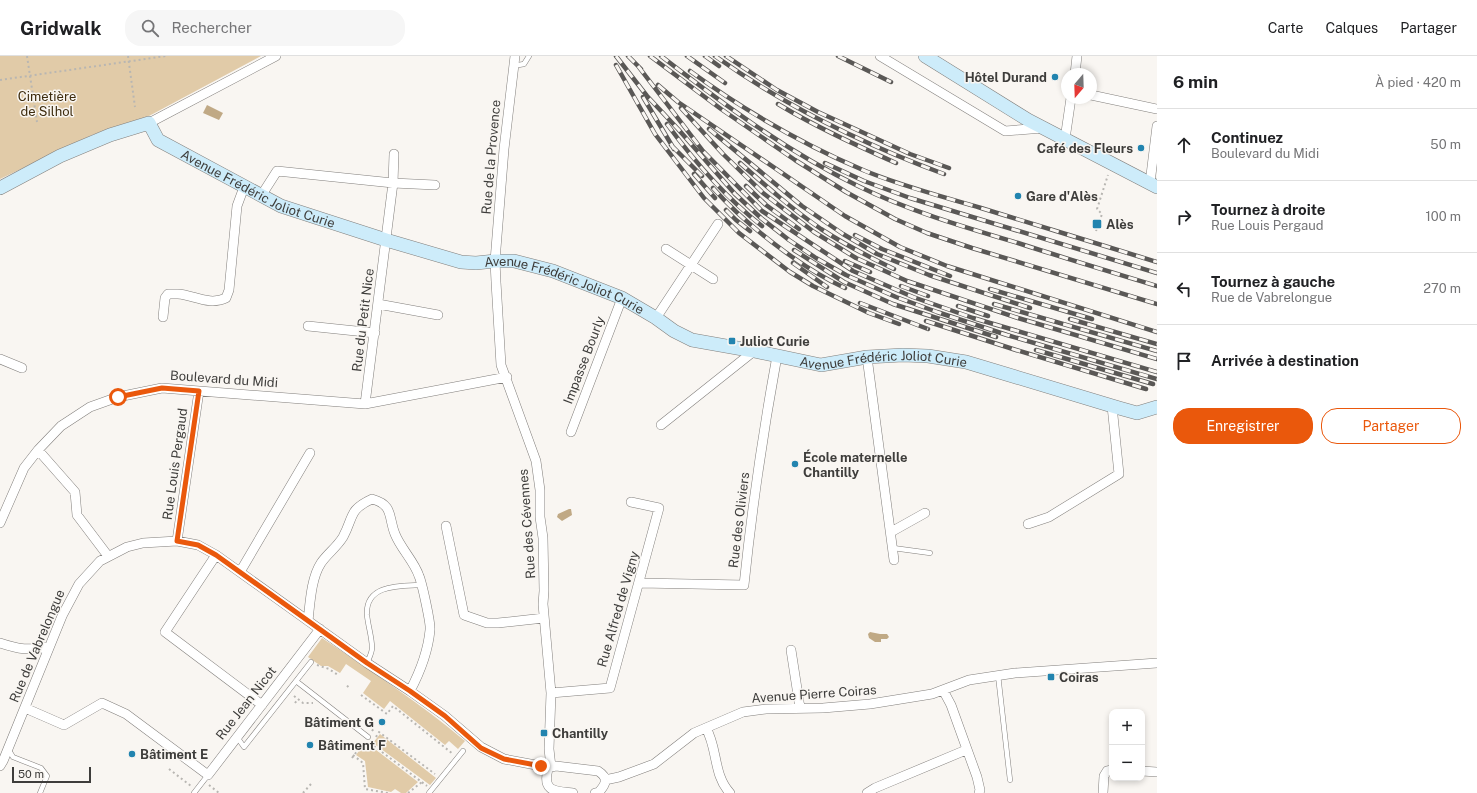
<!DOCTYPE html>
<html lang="fr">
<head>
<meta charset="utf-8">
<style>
  :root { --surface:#fff; --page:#f6f6f6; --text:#202124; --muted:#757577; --line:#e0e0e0; --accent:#ea580c }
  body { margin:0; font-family:"Public Sans",sans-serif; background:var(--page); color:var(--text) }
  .controls { position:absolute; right:12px; bottom:12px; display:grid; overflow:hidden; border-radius:8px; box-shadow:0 2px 6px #0003 }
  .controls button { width:36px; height:36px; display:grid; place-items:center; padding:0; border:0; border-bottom:1px solid var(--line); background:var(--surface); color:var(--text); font:20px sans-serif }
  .compass { position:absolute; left:1061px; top:12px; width:36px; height:36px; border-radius:50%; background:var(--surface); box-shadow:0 2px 6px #0003; rotate:199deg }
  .scale { position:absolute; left:12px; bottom:10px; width:79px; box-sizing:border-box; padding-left:4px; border:2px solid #3e3d3b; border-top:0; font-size:11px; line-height:14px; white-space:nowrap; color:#3e3d3b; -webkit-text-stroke:3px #f9f6f2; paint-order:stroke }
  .stop { position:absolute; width:12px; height:12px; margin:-9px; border:3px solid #ea580c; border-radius:50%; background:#fff }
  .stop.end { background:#ea580c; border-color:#fff; box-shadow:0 1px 4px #0008 }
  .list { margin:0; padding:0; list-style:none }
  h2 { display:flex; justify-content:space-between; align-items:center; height:52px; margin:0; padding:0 16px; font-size:17px }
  h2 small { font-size:13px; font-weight:400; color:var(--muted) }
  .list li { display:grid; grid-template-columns:26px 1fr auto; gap:12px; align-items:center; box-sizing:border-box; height:72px; padding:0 16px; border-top:1px solid var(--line) }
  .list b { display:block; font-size:15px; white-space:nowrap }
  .list p { margin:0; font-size:13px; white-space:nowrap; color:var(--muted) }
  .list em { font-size:13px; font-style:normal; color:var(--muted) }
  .actions { display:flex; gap:8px; padding:12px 16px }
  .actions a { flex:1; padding:9px 0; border:1px solid var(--accent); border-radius:16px; text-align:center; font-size:14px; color:var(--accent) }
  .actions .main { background:var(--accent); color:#fff }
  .icon { flex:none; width:22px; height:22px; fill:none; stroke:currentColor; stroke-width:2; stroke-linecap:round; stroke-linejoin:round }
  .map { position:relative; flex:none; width:1157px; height:737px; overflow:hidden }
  header { display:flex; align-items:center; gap:24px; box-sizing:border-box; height:56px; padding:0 20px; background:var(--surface); border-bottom:1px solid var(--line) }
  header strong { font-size:19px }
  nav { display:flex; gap:22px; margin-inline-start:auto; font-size:14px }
  .search { width:280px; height:36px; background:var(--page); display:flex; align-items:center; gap:10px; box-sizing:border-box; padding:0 14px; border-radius:16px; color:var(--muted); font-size:15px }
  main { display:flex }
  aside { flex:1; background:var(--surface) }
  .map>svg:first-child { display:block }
  .green { fill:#e1cba8 }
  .water { fill:#c0a985 }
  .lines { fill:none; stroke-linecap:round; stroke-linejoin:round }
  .lane-casing { stroke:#827f7c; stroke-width:5.5 }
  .street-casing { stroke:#827f7c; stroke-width:10 }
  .secondary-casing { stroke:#827f7c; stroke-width:14 }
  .path { stroke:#b8b6b2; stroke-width:2; stroke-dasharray:2 3; stroke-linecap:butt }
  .lane { stroke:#fff; stroke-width:4.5 }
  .street { stroke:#fff; stroke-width:9 }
  .secondary { stroke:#cdecfa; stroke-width:13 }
  .rail-casing { stroke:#5a5856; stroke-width:4.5 }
  .rail { stroke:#f9f6f2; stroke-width:3; stroke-dasharray:9; stroke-linecap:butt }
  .route { stroke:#ea580c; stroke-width:5 }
  .poi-dot { fill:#2284af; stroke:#f9f6f2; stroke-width:1.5 }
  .labels { text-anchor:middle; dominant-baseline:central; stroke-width:3; stroke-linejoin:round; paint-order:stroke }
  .poi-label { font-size:13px; font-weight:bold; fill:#3e3d3b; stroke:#f9f6f2; text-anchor:start }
  .park-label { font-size:13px; fill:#3e2c0e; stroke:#f9f6f2 }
  .street-label { font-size:13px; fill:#3e3d3b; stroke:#f9f6f2 }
</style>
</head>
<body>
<header>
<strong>Gridwalk</strong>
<div class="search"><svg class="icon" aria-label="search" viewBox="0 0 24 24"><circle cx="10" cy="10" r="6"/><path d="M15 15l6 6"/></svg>Rechercher</div>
<nav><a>Carte</a><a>Calques</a><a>Partager</a></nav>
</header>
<main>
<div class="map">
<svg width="1157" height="737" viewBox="0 0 1157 737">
  <rect width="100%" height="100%" fill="#f9f6f2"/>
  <path class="green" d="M0 0H261L149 60 92 79 0 123Z
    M322 582C371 615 420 647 465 685L458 693 449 685 445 689 390 645 384 653 363 637 371 625 346 608 340 617 328 610H321L308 601Z
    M380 678 436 722 430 729 373 687Z
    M367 687 418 726 406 737H401L395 733 391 736 368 731 365 705 356 699 364 688Z"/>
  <path class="water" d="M207 49 223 57 219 64 203 57Z
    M569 453H571L572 459 562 465 557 461 558 458Z
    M870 576 880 578H887L889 581 887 583H881V586H875L869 582 868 578Z"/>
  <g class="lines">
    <defs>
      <path id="lane" d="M513 10 524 8 529 0
        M893 492 930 497
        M367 607C369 602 372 597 372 592 372 581 368 570 367 559 365 528 400 530 421 529
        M998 619 1010 724
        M296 625 368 681
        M237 681 244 691 311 606
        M8 693 13 701 41 712 47 720 40 737
        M194 737 208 719
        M429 737 463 695"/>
      <path id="street" d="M515 0 504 93 495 205 496 226 501 309 536 405 540 434V461L543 482 544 535 543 548 551 637 549 693 551 711
        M880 0 1005 75 1043 72
        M1075 18 1077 0
        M1091 39 1157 53
        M149 67 276 0
        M1065 83 1071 42
        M1150 127 1157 70
        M261 140 277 115 393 127 435 129
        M666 193 713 223
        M378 248 438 259
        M163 261 165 242 168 238C171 238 174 238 178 238 194 239 209 250 226 242L229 234 237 150 244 131
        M656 262 718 168
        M308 270 375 277
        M867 301 894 504
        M0 303 22 312
        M365 348 393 127 394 98
        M661 369 754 295
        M571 376 622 242
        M38 394 75 436 77 459 108 500
        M0 467 24 412 38 394 61 370 90 351 118 341 162 332 365 348 507 321
        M1028 468 1049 461 1119 418 1112 350
        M446 470 464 559 487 567H498L544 562
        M891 476 925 457
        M177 485 199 335
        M216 499 165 576 262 649
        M240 516 310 397
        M640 527 744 529C752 452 763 376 777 300
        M308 565C310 548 311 522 321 507 327 498 337 491 343 481 354 461 348 454 372 443 394 449 388 461 395 478 401 493 414 505 419 520 422 527 431 568 430 574 428 596 420 616 410 635
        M0 587C21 594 27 594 49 591
        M791 594 800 652
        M943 634 951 649 977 721 980 734 979 737
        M551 637 610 632 659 452 631 446
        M25 652 64 669 102 647 126 658 208 719 320 573
        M706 672C718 693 713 719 730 737
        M0 710 3 705 62 560 79 528 100 505 127 491 143 487 177 485 198 489 216 499 367 607 410 635 445 660 481 691 504 703 541 710 548 713
        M1142 715 1157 716
        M605 724 619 721 654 708 694 677 743 656 766 653 823 652 870 648 932 638 969 624 1015 617 1157 607
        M573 737C555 735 542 736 548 713L551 711 556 710 598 715C609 722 606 728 599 736L595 737
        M867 737 875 732 966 694
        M1103 737 1104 720 1107 715 1112 714"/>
      <g id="secondary">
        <path d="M925 0 1028 64 1157 131"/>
        <path id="s1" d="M0 132 60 100 110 79 149 67 158 84 281 150 386 184 461 206 476 207 495 205H514L553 215 622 242 656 262 674 275 692 284 754 295 821 309 867 301 903 299 928 300 966 306 1119 352 1137 357 1157 351"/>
      </g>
    </defs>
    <use href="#lane" class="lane-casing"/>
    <use href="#street" class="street-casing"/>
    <use href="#secondary" class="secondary-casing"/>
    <path class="path" d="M27 0 37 66
      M128 0 135 51
      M0 24 166 0
      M1096 175 1102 158 1097 153 1108 119
      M317 609 329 613 338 619
      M347 631 349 629
      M361 639 387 658 393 650 453 698
      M294 640 303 647H313
      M295 647 298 643
      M372 675 375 671
      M376 681 379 676 435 718
      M370 687 427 730
      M353 699 363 707 365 733 388 737
      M352 702 363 687
      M169 713 191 730
      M209 729 219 737
      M303 737 311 728
      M408 737 422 726"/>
    <use href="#lane" class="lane"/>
    <use href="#street" class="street"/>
    <use href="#secondary" class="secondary"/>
    <defs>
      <path id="rail" d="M616 0 647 40 678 73 735 138 761 162 789 184 816 202 846 219 896 241 937 256 1007 279 1157 323
        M628 0 641 13
        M650 0 721 53 795 104 846 136 895 163 927 177 972 192 1157 248
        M661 0C723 48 788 96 858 130 909 155 964 171 1018 187 1064 202 1111 216 1157 230
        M687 0 725 27
        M705 0 719 10
        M715 0C785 50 863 88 944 118
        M726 0 777 34 818 56 910 98 949 112
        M838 0 891 26
        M616 9 655 78 704 142 739 177 790 216 813 230 869 257 899 268
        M638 10 703 95 762 155 853 215 913 241 973 262 1157 316
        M690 15C745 55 800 87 863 114 901 130 941 140 981 152 1040 170 1098 188 1157 206
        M658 29 678 46 845 160 900 191 947 210 1157 276
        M643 41 674 93
        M778 48C816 71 856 89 896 107
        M681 52 723 98 763 137 814 176 856 202 907 225 1018 262 1157 303
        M667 68C694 105 725 141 762 170
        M709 73 802 150 843 178 877 198 929 219 1030 252
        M671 89 702 120
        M740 107C766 130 792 153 821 173 844 188 869 201 894 213
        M825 107 864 125 910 142 1157 217
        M694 118 715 142
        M746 130 766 149 799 173
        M713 132C745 168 801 212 845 232
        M726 154 736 164 750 175
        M855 179 882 193 950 220
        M794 194 844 226 893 248 996 281
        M845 205 870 216
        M793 207 827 231
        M901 230 928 240
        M990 233 1092 263
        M860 247 928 273
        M994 248 1157 295
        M958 250 988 260
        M1070 263 1157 288
        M926 265 1016 294 1146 333
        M1036 294 1153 328"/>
    </defs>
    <use href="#rail" class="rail-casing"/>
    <use href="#rail" class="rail"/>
  </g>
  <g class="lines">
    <path class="route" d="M118 341 162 332 199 335 177 485 198 489 216 499 367 607 410 635 445 660 481 692 504 703 541 710"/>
  </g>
  <g class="poi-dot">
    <circle cx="1055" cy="21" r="4"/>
    <circle cx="1141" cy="92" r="4"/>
    <circle cx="1018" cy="140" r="4"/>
    <rect x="1092" y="163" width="10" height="10" rx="2"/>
    <rect x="728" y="281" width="8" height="8" rx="2"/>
    <circle cx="795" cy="408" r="4"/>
    <rect x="1047" y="617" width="8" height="8" rx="2"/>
    <circle cx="382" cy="666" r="4"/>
    <rect x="540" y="673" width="8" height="8" rx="2"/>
    <circle cx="310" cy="689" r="4"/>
    <circle cx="132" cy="698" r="4"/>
  </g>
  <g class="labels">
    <g class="poi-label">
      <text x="1047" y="21" text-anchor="end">Hôtel Durand</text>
      <text x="1133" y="92" text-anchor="end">Café des Fleurs</text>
      <text x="1026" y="140">Gare d'Alès</text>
      <text x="1106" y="168">Alès</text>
      <text x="740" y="285">Juliot Curie</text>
      <text x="803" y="401">École maternelle<tspan x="803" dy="15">Chantilly</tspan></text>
      <text x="1059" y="621">Coiras</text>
      <text x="374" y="666" text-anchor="end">Bâtiment G</text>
      <text x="552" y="677">Chantilly</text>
      <text x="318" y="689">Bâtiment F</text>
      <text x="140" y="698">Bâtiment E</text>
    </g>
    <g class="park-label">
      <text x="47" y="40">Cimetière<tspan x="47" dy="15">de Silhol</tspan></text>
    </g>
    <g class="street-label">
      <text transform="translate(491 101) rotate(-85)">Rue de la Provence</text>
      <text stroke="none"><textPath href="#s1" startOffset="294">Avenue Frédéric Joliot Curie</textPath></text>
      <text stroke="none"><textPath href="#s1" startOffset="618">Avenue Frédéric Joliot Curie</textPath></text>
      <text transform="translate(363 264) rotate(-83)">Rue du Petit Nice</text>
      <text transform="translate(584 304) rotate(-69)">Impasse Bourly</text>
      <text stroke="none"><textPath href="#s1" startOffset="954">Avenue Frédéric Joliot Curie</textPath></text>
      <text transform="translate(224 323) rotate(4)">Boulevard du Midi</text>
      <text transform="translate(175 408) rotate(-82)">Rue Louis Pergaud</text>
      <text transform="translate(739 464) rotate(-83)">Rue des Oliviers</text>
      <text transform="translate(527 468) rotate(-94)">Rue des Cévennes</text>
      <text transform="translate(618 553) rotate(-74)">Rue Alfred de Vigny</text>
      <text transform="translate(37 590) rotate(-67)">Rue de Vabrelongue</text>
      <text transform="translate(814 638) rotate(-4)">Avenue Pierre Coiras</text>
      <text transform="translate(246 647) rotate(-52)">Rue Jean Nicot</text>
    </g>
  </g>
</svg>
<div class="controls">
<button>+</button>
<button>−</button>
</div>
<svg class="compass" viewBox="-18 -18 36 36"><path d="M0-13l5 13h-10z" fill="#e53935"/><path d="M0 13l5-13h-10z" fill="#757577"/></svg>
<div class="scale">50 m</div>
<div class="stop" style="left:118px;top:341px"></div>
<div class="stop end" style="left:541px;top:710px"></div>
</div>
<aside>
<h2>6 min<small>À pied · 420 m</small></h2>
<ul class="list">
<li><svg class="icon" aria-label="ahead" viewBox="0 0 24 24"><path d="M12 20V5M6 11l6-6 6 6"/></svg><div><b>Continuez</b><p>Boulevard du Midi</p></div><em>50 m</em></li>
<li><svg class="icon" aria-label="right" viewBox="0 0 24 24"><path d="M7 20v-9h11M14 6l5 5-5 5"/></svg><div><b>Tournez à droite</b><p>Rue Louis Pergaud</p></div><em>100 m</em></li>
<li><svg class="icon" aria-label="left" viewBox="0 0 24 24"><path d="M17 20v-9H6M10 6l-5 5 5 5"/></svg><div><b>Tournez à gauche</b><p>Rue de Vabrelongue</p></div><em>270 m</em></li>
<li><svg class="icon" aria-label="arrive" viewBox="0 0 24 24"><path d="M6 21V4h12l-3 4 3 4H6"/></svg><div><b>Arrivée à destination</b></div></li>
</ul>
<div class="actions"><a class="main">Enregistrer</a><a>Partager</a></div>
</aside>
</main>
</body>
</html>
